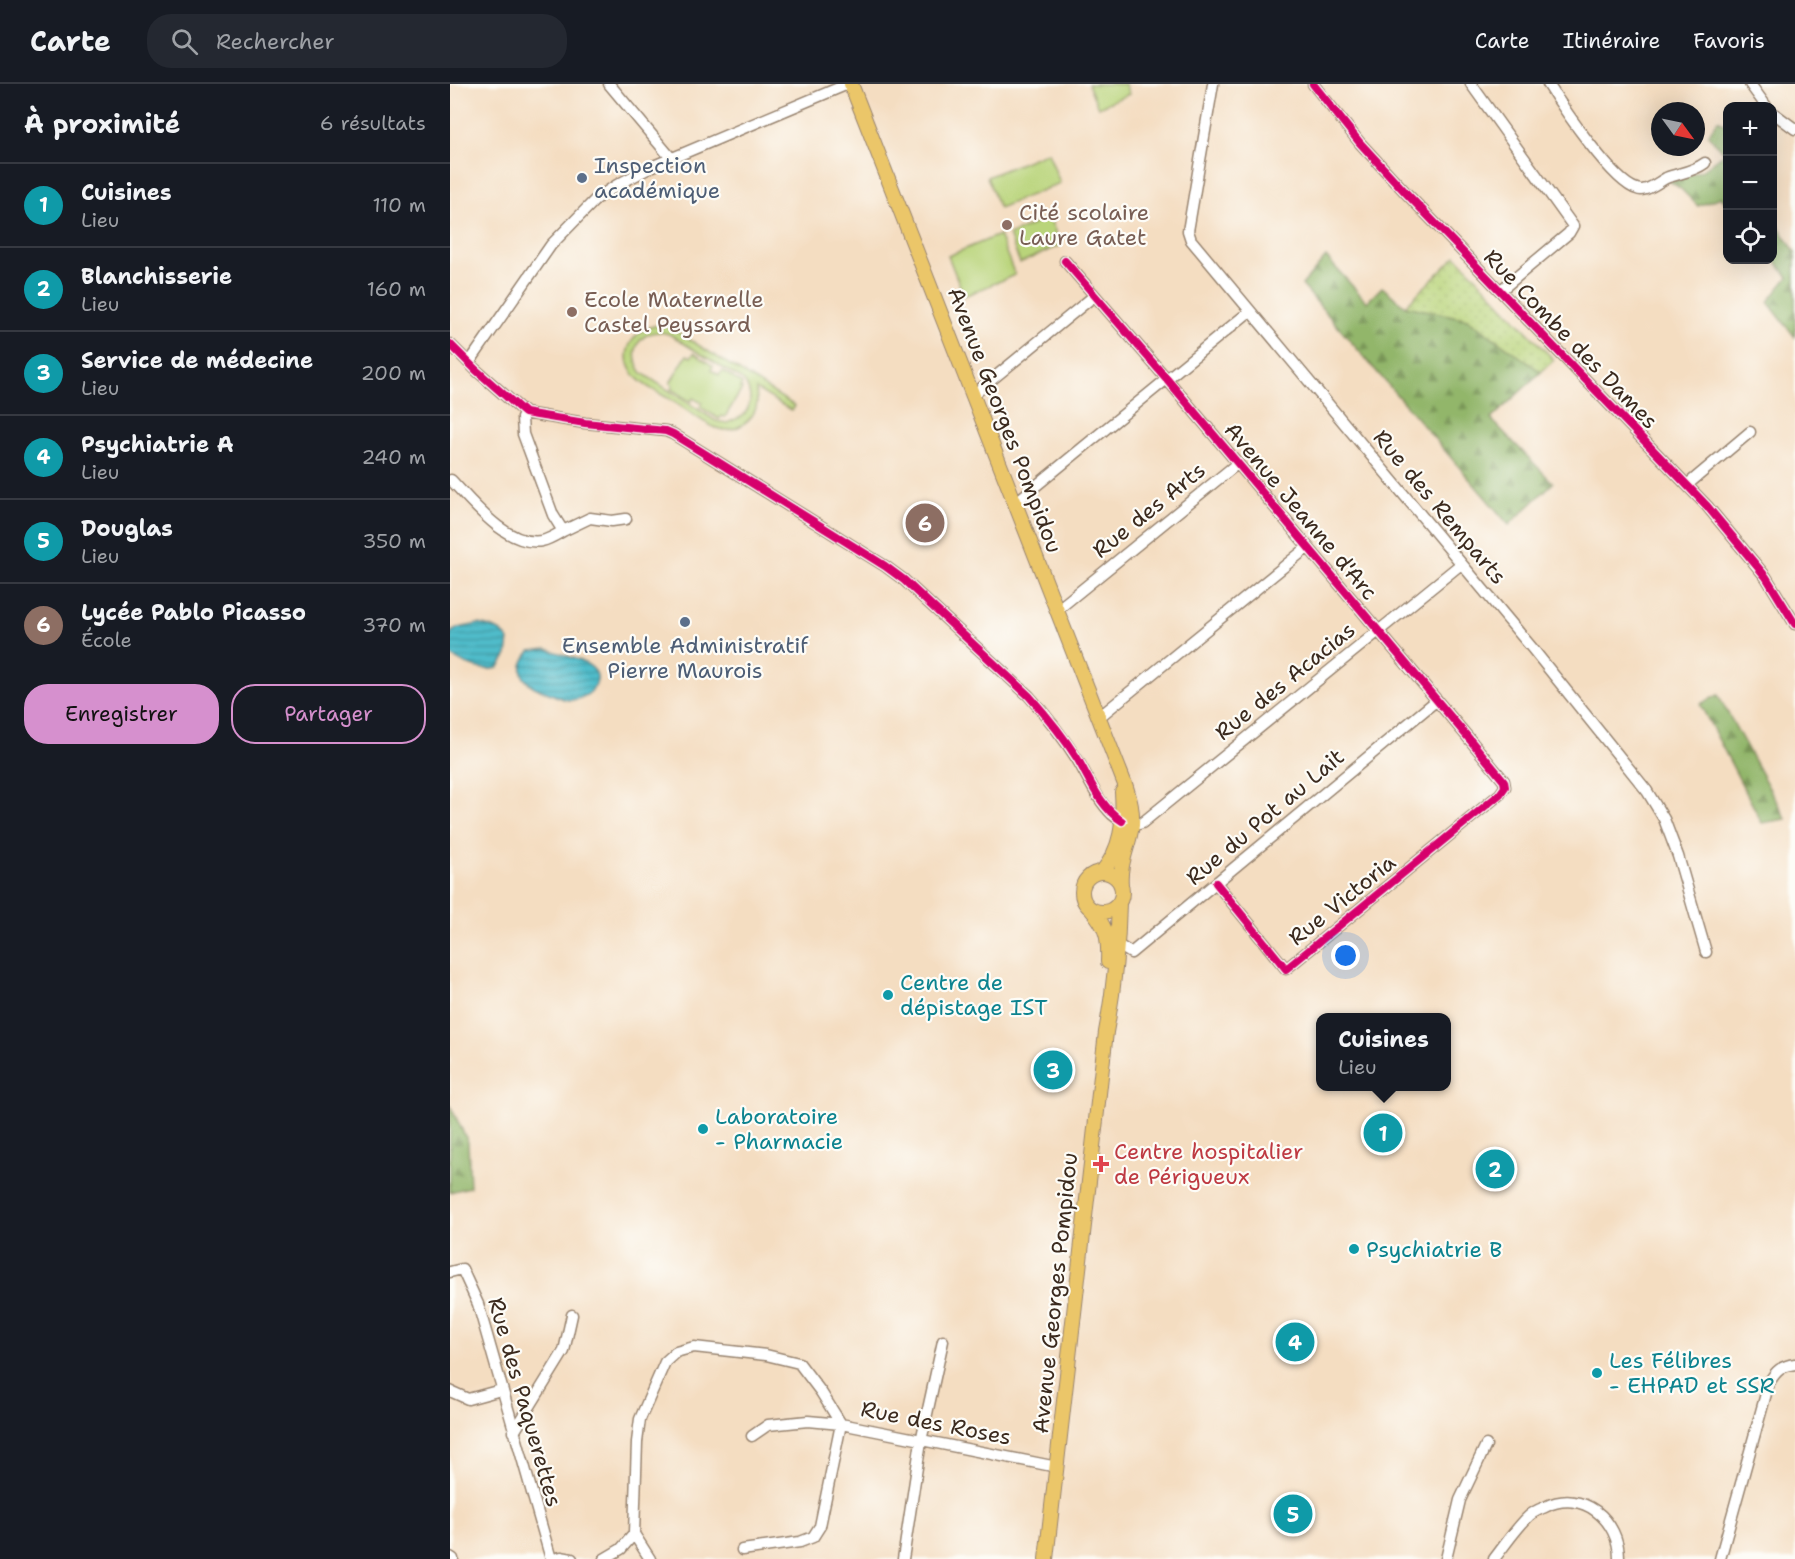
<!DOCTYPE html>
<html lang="fr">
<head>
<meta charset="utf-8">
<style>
  :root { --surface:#171b24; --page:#242831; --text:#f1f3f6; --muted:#9ea1a6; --line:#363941; --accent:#d690ce }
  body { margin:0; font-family:"Shantell Sans",sans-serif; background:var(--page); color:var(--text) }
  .controls { position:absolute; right:18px; top:18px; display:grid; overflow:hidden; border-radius:12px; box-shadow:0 6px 24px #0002 }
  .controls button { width:54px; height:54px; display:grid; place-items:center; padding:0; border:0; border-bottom:2px solid var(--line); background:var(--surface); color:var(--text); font:30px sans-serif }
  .compass { position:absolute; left:1201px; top:18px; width:54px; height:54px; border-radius:50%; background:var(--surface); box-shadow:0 6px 24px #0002; rotate:123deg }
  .you { position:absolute; left:896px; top:872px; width:21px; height:21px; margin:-15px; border:4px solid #fff; border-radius:50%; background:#1a73e8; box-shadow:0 0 0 9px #1a73e833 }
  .badge { display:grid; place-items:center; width:39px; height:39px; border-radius:50%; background:var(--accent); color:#fff; font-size:20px; font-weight:700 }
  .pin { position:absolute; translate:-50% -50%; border:3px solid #fff; box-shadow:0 2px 6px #0006 }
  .popup { position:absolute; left:866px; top:929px; width:135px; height:78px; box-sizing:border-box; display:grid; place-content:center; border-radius:12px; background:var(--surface); filter:drop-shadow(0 2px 4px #0005); font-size:20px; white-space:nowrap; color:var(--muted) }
  .popup b { font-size:22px; color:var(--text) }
  .popup::after { content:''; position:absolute; left:50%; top:100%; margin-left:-12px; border:12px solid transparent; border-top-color:var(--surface) }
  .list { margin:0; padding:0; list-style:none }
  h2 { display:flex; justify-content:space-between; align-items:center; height:78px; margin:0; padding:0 24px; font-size:26px }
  h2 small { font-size:20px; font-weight:400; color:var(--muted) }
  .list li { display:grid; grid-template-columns:39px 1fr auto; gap:18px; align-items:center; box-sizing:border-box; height:84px; padding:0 24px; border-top:2px solid var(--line) }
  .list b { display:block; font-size:22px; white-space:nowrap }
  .list p { margin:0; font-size:20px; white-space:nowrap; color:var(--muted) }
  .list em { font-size:20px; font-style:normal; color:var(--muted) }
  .actions { display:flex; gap:12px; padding:18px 24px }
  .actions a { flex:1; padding:14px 0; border:2px solid var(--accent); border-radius:24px; text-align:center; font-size:21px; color:var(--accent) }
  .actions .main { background:var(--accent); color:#111 }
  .icon { flex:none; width:33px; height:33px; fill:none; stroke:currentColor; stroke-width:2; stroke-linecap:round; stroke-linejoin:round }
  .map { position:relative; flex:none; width:1345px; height:1475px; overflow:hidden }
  header { display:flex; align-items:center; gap:36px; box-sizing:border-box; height:84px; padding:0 30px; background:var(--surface); border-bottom:2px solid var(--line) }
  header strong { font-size:28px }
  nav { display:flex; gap:33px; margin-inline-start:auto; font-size:21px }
  .search { width:420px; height:54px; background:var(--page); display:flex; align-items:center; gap:15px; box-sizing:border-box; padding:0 21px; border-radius:24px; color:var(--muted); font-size:22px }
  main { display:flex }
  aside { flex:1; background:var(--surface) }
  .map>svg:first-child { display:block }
  .grass { fill:url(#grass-dots); stroke:#7a7f4c; stroke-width:1.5 }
  .forest { fill:url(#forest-firs); stroke:#667044; stroke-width:1.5 }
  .pitch { fill:#b9d47a; stroke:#7a7f4c; stroke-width:1.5; fill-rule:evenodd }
  .water { fill:url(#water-rules); stroke:#467374; stroke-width:1.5 }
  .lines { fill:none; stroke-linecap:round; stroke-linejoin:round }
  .minor-casing { stroke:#988470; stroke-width:13 }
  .major-casing { stroke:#988470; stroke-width:16 }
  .minor { stroke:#fff; stroke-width:10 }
  .major { stroke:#ebc669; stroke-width:14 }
  .cycleway-casing { stroke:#fdfcf7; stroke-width:11 }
  .cycleway { stroke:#d6006c; stroke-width:8 }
  .service-dot { fill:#5c6f8a; stroke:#fdfcf7; stroke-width:2 }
  .education-dot { fill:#8d6e63; stroke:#fdfcf7; stroke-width:2 }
  .culture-dot { fill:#0f9aa8; stroke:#fdfcf7; stroke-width:2 }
  .health-dot { fill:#e0444e; stroke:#fdfcf7; stroke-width:2 }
  .labels { text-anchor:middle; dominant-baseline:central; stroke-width:4.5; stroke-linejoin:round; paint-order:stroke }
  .service-label { font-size:22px; fill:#4e5e75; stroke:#fdfcf7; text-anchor:start }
  .education-label { font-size:22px; fill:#785e54; stroke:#fdfcf7; text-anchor:start }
  .street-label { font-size:22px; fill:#3b2a1e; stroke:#fdfcf7 }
  .culture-label { font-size:22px; fill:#0d838f; stroke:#fdfcf7; text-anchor:start }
  .health-label { font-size:22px; fill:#be3a42; stroke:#fdfcf7; text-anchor:start }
</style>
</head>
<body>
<header>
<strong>Carte</strong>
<div class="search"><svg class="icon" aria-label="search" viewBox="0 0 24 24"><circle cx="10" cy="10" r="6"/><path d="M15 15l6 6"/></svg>Rechercher</div>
<nav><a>Carte</a><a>Itinéraire</a><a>Favoris</a></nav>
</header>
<main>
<aside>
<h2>À proximité<small>6 résultats</small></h2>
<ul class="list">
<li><span class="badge" style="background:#0f9aa8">1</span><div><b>Cuisines</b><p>Lieu</p></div><em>110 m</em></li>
<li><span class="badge" style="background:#0f9aa8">2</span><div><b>Blanchisserie</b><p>Lieu</p></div><em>160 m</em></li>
<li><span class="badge" style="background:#0f9aa8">3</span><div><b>Service de médecine</b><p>Lieu</p></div><em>200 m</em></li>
<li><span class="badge" style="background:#0f9aa8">4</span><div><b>Psychiatrie A</b><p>Lieu</p></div><em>240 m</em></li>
<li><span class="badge" style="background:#0f9aa8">5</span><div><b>Douglas</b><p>Lieu</p></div><em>350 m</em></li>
<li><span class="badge" style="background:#8d6e63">6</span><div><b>Lycée Pablo Picasso</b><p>École</p></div><em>370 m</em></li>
</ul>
<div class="actions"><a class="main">Enregistrer</a><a>Partager</a></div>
</aside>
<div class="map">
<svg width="1345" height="1475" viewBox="0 0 1345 1475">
  <defs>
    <pattern id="grass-dots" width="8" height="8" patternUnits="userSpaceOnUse" patternTransform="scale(1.5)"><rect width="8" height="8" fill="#b9d47a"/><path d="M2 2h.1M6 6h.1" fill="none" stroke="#a0b669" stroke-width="1.8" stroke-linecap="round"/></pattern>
    <pattern id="forest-firs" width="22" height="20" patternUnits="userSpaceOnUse" patternTransform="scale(1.5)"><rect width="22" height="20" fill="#92b66a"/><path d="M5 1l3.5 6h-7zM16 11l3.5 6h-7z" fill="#789457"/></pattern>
    <pattern id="water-rules" width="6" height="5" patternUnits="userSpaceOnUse" patternTransform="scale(1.5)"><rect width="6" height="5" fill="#50bcca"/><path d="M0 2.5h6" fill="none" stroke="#4499a3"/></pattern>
  </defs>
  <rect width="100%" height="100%" fill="#fdfcf7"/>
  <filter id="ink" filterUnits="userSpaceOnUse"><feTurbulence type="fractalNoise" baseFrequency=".0167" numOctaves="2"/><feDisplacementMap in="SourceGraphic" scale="12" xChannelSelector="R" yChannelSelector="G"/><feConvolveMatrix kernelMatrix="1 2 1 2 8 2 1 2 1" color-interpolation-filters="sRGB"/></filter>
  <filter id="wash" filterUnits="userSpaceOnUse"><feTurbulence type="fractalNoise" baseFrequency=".008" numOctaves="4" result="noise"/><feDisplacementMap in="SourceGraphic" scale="24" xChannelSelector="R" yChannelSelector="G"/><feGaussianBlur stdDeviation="1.35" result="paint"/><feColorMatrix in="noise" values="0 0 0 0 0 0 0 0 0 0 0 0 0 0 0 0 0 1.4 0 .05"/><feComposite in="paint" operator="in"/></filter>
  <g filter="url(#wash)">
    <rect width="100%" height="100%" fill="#f4ddc1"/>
    <path class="grass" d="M1006 172 1104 276 1091 288 1017 235 955 222Z"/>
    <path class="forest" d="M1268 36 1277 41V121L1271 113 1248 122 1231 105 1219 97 1251 87 1275 69 1258 51Z
      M1323 134 1345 168V253L1318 218 1338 193 1323 174Z
      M876 173 917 218 932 203 955 222 1017 235 1091 288 1041 335 1103 399 1059 441 852 201Z
      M1268 611 1336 735 1312 739 1250 620Z
      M0 1021 18 1058 20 1103 0 1108Z"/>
    <path class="pitch" d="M638 0H675L679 10 648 23Z
      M598 68 610 99 549 124 537 93Z
      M599 133 611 161 570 179 559 151Z
      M549 151 565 191 514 212 498 172Z
      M212 241 221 244 345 322 342 327 306 305C306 309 307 314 307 319 305 337 283 351 266 344 251 338 237 326 223 317 210 309 190 301 182 288 167 265 189 241 212 241ZM210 248 219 250 294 297C302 309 302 321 293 332L277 339 266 337 192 289C179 271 186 249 210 248Z
      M244 269 263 282 261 286 269 291 273 287 292 300 290 304 292 305 275 333 272 332 269 335 250 323 252 319 243 314 241 318 221 305 223 301 220 299 237 271 241 273Z"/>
    <path class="water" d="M28 540C41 543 51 545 59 556L57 571 48 584C32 588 14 581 0 571V549L8 544Z
      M97 565C112 571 158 579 145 602 140 611 131 615 122 616 115 617 106 612 99 609 77 602 61 590 80 567Z"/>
  </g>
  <g filter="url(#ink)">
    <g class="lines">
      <defs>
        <path id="minor" d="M159 0 221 74
          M763 0 738 147 741 156 1082 564 1197 707 1214 735 1228 772 1256 868
          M863 0 910 59 957 110 1257 422 1316 493 1345 540
          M1021 0 1123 142 1119 149 1051 206
          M1098 0C1112 22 1163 99 1187 105 1191 107 1192 106 1196 105 1203 103 1209 98 1216 94 1229 89 1243 88 1255 79
          M1300 0 1316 22
          M1322 28 1345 45
          M615 177 716 294 1016 651 1054 697 1055 703 1050 710 836 885 766 799
          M0 260 26 286 75 329 135 339 216 347 223 350 435 482 454 496 579 612C596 631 613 653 627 675 638 693 647 716 662 730 670 737 682 743 692 739L1011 480
          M19 279 101 161 146 115 167 101 201 83 398 0
          M523 311 644 212
          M1 396C23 419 57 463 92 457 100 455 106 451 113 447L103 431 73 350 72 334 75 329
          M1237 401 1300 348
          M565 419 800 227
          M113 447 140 434 162 437 176 435
          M607 526 788 379
          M648 634 858 463
          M668 861 681 869 987 616
          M0 1188 12 1185 28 1220 101 1475
          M0 1307 18 1315 51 1306
          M64 1348 114 1267 122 1231
          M184 1450 200 1475
          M292 1466 350 1458 363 1453 370 1442 391 1340 358 1337 318 1341 302 1352
          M0 1473 3 1475
          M104 1475 111 1473 122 1475
          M154 1475 171 1465 184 1450 187 1358 190 1335 215 1278 226 1268 244 1263 316 1271 349 1279 371 1308 391 1340 607 1383
          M453 1475 471 1357 493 1257
          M996 1475 1010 1416 1036 1361
          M1044 1475C1055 1461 1066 1444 1079 1432 1083 1428 1090 1425 1095 1423 1132 1404 1170 1436 1169 1475
          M1270 1475 1319 1299C1326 1286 1332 1282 1345 1280"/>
        <path id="major" d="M401 0 676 703C680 716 683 727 682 741 679 763 669 778 671 801
          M652 788C672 764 674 738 672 708
          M632 808a20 20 0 1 1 40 0a20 20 0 1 1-40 0Z
          M641 825C657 843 659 854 658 878
          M596 1475 656 948C664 905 668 863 669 819"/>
      </defs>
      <use href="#minor" class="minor-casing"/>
      <use href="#major" class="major-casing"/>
      <use href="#minor" class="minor"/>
      <use href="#major" class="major"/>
      <defs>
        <path id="cycleway" d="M863 0 910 59 957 110 1257 422 1316 493 1345 540
          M615 177 716 294 1016 651 1054 697 1055 703 1050 710 836 885 766 799
          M0 260 26 286 75 329 135 339 216 347 223 350 435 482 454 496 579 612C596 631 613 652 627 674 640 696 650 723 672 737"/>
      </defs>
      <use href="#cycleway" class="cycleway-casing"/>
      <use href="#cycleway" class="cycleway"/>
    </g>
  </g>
  <g class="service-dot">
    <circle cx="132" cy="94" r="6"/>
    <circle cx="235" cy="538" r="6"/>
  </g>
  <g class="education-dot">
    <circle cx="557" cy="141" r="6"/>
    <circle cx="122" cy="228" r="6"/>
  </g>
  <g class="culture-dot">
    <circle cx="438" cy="911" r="6"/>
    <circle cx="253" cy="1045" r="6"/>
    <circle cx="904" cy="1165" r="6"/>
    <circle cx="1147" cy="1289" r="6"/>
  </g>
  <path class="health-dot" d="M648 1071h6v6h6v6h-6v6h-6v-6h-6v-6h6z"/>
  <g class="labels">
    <g class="service-label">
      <text x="144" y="81">Inspection<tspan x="144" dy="25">académique</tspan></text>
      <text x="235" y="561" text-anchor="middle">Ensemble Administratif<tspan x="235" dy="25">Pierre Maurois</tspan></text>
    </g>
    <g class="education-label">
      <text x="569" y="128">Cité scolaire<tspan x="569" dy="25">Laure Gatet</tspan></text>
      <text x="134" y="215">Ecole Maternelle<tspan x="134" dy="25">Castel Peyssard</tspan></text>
    </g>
    <g class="street-label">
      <text transform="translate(1121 255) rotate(46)">Rue Combe des Dames</text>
      <text transform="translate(555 336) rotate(69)">Avenue Georges Pompidou</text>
      <text transform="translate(990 423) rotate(50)">Rue des Remparts</text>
      <text transform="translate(699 426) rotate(-39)">Rue des Arts</text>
      <text transform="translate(851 427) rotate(50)">Avenue Jeanne d'Arc</text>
      <text transform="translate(835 597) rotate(-39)">Rue des Acacias</text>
      <text transform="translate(815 733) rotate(-40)">Rue du Pot au Lait</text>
      <text transform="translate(892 816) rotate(-39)">Rue Victoria</text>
      <text transform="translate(605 1209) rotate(-84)">Avenue Georges Pompidou</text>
      <text transform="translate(75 1318) rotate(74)">Rue des Paquerettes</text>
      <text transform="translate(486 1339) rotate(11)">Rue des Roses</text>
    </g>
    <g class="culture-label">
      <text x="450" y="898">Centre de<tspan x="450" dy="25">dépistage IST</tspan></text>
      <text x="265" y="1032">Laboratoire<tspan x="265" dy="25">- Pharmacie</tspan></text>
      <text x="916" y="1165">Psychiatrie B</text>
      <text x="1159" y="1276">Les Félibres<tspan x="1159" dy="25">- EHPAD et SSR</tspan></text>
    </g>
    <g class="health-label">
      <text x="664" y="1067">Centre hospitalier<tspan x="664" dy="25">de Périgueux</tspan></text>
    </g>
  </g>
</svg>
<div class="controls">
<button>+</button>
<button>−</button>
<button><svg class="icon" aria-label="locate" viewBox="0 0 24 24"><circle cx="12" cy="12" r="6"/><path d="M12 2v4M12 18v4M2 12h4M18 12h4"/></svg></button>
</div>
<svg class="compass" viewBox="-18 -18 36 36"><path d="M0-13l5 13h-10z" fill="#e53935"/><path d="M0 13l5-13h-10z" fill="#9ea1a6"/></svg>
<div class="you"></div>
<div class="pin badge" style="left:933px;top:1049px;background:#0f9aa8">1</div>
<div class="popup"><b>Cuisines</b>Lieu</div>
<div class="pin badge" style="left:1045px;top:1085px;background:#0f9aa8">2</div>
<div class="pin badge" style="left:603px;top:986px;background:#0f9aa8">3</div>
<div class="pin badge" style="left:845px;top:1258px;background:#0f9aa8">4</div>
<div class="pin badge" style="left:843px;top:1430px;background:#0f9aa8">5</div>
<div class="pin badge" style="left:475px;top:439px;background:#8d6e63">6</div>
</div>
</main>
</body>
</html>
